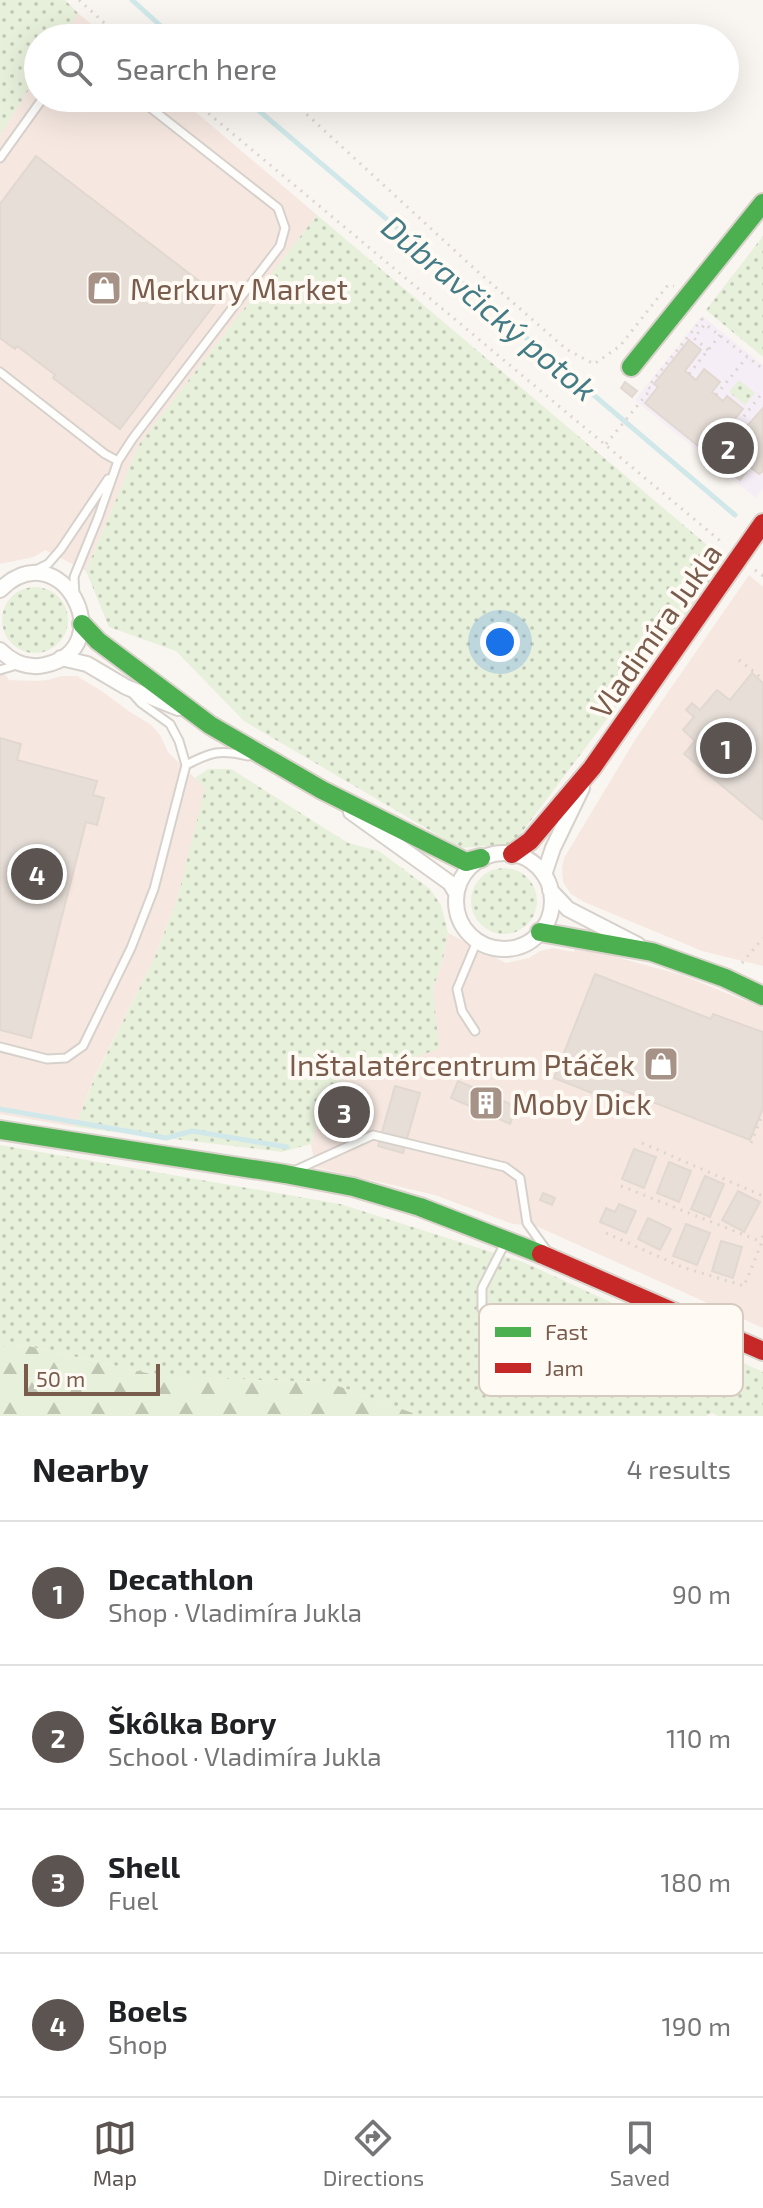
<!DOCTYPE html>
<html lang="en">
<head>
<meta charset="utf-8">
<style>
  :root { --surface:#fff; --page:#f6f6f6; --text:#202124; --muted:#757577; --line:#e0e0e0; --accent:#5c5450 }
  body { margin:0; font-family:"Exo 2",sans-serif; background:var(--page); color:var(--text) }
  .scale { position:absolute; left:24px; bottom:20px; width:136px; box-sizing:border-box; padding-left:8px; border:4px solid #7a5c4d; border-top:0; font-size:22px; line-height:28px; white-space:nowrap; color:#7a5c4d; -webkit-text-stroke:6px #fffaf3; paint-order:stroke }
  .you { position:absolute; left:500px; top:642px; width:28px; height:28px; margin:-20px; border:6px solid #fff; border-radius:50%; background:#1a73e8; box-shadow:0 0 0 12px #1a73e833 }
  .badge { display:grid; place-items:center; width:52px; height:52px; border-radius:50%; background:var(--accent); color:#fff; font-size:26px; font-weight:700 }
  .pin { position:absolute; translate:-50% -50%; border:4px solid #fff; box-shadow:0 2px 8px #0006 }
  .list { margin:0; padding:0; list-style:none }
  h2 { display:flex; justify-content:space-between; align-items:center; height:104px; margin:0; padding:0 32px; font-size:34px }
  h2 small { font-size:26px; font-weight:400; color:var(--muted) }
  .list li { display:grid; grid-template-columns:52px 1fr auto; gap:24px; align-items:center; box-sizing:border-box; height:144px; padding:0 32px; border-top:2px solid var(--line) }
  .list b { display:block; font-size:30px; white-space:nowrap }
  .list p { margin:0; font-size:26px; white-space:nowrap; color:var(--muted) }
  .list em { font-size:26px; font-style:normal; color:var(--muted) }
  .icon { flex:none; width:44px; height:44px; fill:none; stroke:currentColor; stroke-width:2; stroke-linecap:round; stroke-linejoin:round }
  .map { position:relative; flex:none; width:763px; height:1416px; overflow:hidden }
  .search { position:absolute; background:var(--surface); box-shadow:0 8px 32px #0002; left:24px; right:24px; top:24px; height:88px; display:flex; align-items:center; gap:20px; box-sizing:border-box; padding:0 28px; border-radius:44px; color:var(--muted); font-size:30px }
  .sheet { height:680px; background:var(--surface) }
  nav { display:flex; justify-content:space-around; align-items:center; box-sizing:border-box; height:112px; border-top:2px solid var(--line); background:var(--surface); font-size:22px; color:var(--muted) }
  nav a { display:grid; justify-items:center; gap:4px }
  nav .on { color:var(--accent) }
  .map>svg:first-child { display:block }
  .commercial { fill:#f6e8e1 }
  .education { fill:#f6eef6 }
  .grass { fill:url(#grass-dots) }
  .forest { fill:url(#forest-firs) }
  .lines { fill:none; stroke-linecap:round; stroke-linejoin:round }
  .stream { stroke:#d0e8ea; stroke-width:5 }
  .building { fill:#e6ded7; stroke:#e2d8d2; stroke-width:2 }
  .lane-casing { stroke:#d7d1cb; stroke-width:11 }
  .street-casing { stroke:#d7d1cb; stroke-width:18 }
  .fast-casing { stroke:#d9d2cb; stroke-width:22 }
  .jam-casing { stroke:#d9d2cb; stroke-width:22 }
  .path { stroke:#dcd5d0; stroke-width:3; stroke-dasharray:2 6; stroke-linecap:butt }
  .lane { stroke:#fefefd; stroke-width:7 }
  .street { stroke:#fefefd; stroke-width:14 }
  .fast { stroke:#4caf50; stroke-width:18 }
  .jam { stroke:#c62828; stroke-width:18 }
  .labels { text-anchor:middle; dominant-baseline:central; stroke-width:8; stroke-linejoin:round; paint-order:stroke }
  .poi-label { font-size:30px; fill:#7a5c4d; stroke:#fffaf3; text-anchor:start }
  .street-label { font-size:30px; fill:#7a5c4d; stroke:#fffaf3 }
  .water-label { font-size:32px; font-style:italic; fill:#437c86; stroke:#fffaf3 }
  .key { fill:#fffaf3; stroke:#d7cbc1; stroke-width:2 }
  .key-label { font-size:22px; fill:#7a5c4d }
</style>
</head>
<body>
<div class="map">
<svg width="763" height="1416" viewBox="0 0 763 1416">
  <defs>
    <pattern id="grass-dots" width="8" height="8" patternUnits="userSpaceOnUse" patternTransform="scale(2)"><rect width="8" height="8" fill="#e7f0db"/><path d="M2 2h.1M6 6h.1" fill="none" stroke="#c0c6b4" stroke-width="1.8" stroke-linecap="round"/></pattern>
    <pattern id="forest-firs" width="22" height="20" patternUnits="userSpaceOnUse" patternTransform="scale(2)"><rect width="22" height="20" fill="#e7f0db"/><path d="M5 1l3.5 6h-7zM16 11l3.5 6h-7z" fill="#c0c6b4"/></pattern>
  </defs>
  <rect width="100%" height="100%" fill="#f9f5f0"/>
  <path class="commercial" d="M78 13 108 38H62Z
    M38 75V98H179L317 215 140 443 86 571 45 550 34 557 0 564V135Z
    M749 575 763 587V966L702 951 584 902 571 894 563 882 562 868 564 858 635 740Z
    M0 667 9 680 35 681 48 680 61 676H77L100 690 130 712 150 724 160 735 168 752 206 789 177 900 154 959 95 1076 75 1127 0 1114Z
    M448 933 506 963 529 958 540 951 553 948 574 952 576 946 682 975 763 1008V1328L536 1226 513 1224 435 1195 315 1167 311 1144 327 1086 438 1048 433 989 443 959Z"/>
  <path class="education" d="M702 316 763 365V489L756 498 635 400Z"/>
  <path class="grass" d="M0 0H65L78 13 62 38H38V75L0 135Z
    M317 215 726 561 513 844 460 848 244 721 176 651 109 627 86 571 140 443Z
    M763 236V357L706 310Z
    M739 380 755 393 745 405 729 392Z
    M2 620a33 33 0 1 1 66 0a33 33 0 1 1-66 0Z
    M208 769H231L348 843 379 851 430 889 441 905 448 933 443 959 433 989 439 1049 327 1086 311 1144 282 1152 75 1127 95 1077 154 959 177 900 205 789 195 778Z
    M471 901a33 33 0 1 1 66 0a33 33 0 1 1-66 0Z
    M0 1145 340 1204 523 1262 763 1372V1416H718L712 1413 706 1416H421L327 1382 164 1377 24 1345 0 1347Z"/>
  <path class="forest" d="M24 1345 164 1377 327 1382 421 1416H0V1347Z"/>
  <g class="lines">
    <path class="stream" d="M132 0 174 38
      M244 98 735 515
      M0 1109 166 1138 192 1131 287 1147"/>
  </g>
  <path class="building" d="M36 156 220 297 120 429 53 378 55 375 17 346 15 349 0 338V204Z
    M689 340 701 350 685 371 696 380 704 369 720 382 712 392 723 401 727 396 743 409 729 426 740 434 763 408V471L759 474 750 467 740 480 718 462 727 451 716 442 707 453 645 403 658 387 654 384Z
    M625 382 637 391 632 397 621 388Z
    M752 673 763 683V820L684 754 695 741 683 730 694 717 686 710 692 703 700 710 717 690 730 700Z
    M0 738 21 744 17 760 97 781 93 795 104 798 97 825 86 822 31 1038 0 1030Z
    M595 974 711 1019 713 1014 763 1032V1108L750 1140 622 1090 617 1103 554 1078Z
    M458 1081 517 1107 510 1124 451 1098Z
    M338 1084 364 1092 354 1126 327 1119Z
    M395 1086 420 1093 403 1153 378 1146Z
    M634 1149 656 1157 644 1188 622 1179Z
    M669 1162 691 1171 679 1202 657 1193Z
    M705 1176 724 1184 710 1217 691 1209Z
    M738 1191 760 1202 744 1232 722 1220Z
    M543 1193 555 1198 552 1205 540 1200Z
    M619 1204 636 1211 626 1233 600 1222 606 1208 615 1212Z
    M648 1218 671 1229 660 1250 638 1239Z
    M686 1224 710 1233 697 1265 673 1256Z
    M721 1241 742 1247 733 1278 712 1271Z"/>
  <g class="lines">
    <defs>
      <path id="lane" d="M0 158 43 98
        M0 372 105 454 118 461
        M34 571 48 564 61 549 108 479
        M75 596 74 577 98 518 118 461 133 438 280 246 285 228 278 208 138 98
        M0 670 17 665
        M186 765C211 752 220 749 248 756
        M475 1031 462 1011 457 989 477 941
        M0 1047 47 1059 66 1058 83 1046 131 948 154 889 186 765 179 741 170 724 141 703 132 693
        M296 1170 373 1135 505 1167 520 1178 527 1223 547 1251
        M482 1309V1288L506 1241"/>
      <path id="street" d="M0 590C60 529 123 648 45 665 28 669 12 662 0 650
        M61 658 87 664 126 687 178 708
        M351 812 450 883 456 893
        M456 901a48 48 0 1 1 96 0a48 48 0 1 1-96 0Z
        M544 875 553 848 582 788
        M550 890 568 909 638 945"/>
      <path id="fast" d="M631 367 763 203
        M82 624 98 641 210 725 322 790 466 862 481 858
        M540 932 652 952 725 978 763 996
        M0 1130 285 1174 353 1187 420 1207 541 1254"/>
      <path id="jam" d="M512 854 530 841 592 768 763 523
        M541 1254 763 1351"/>
    </defs>
    <use href="#lane" class="lane-casing"/>
    <use href="#street" class="street-casing"/>
    <use href="#fast" class="fast-casing"/>
    <use href="#jam" class="jam-casing"/>
    <path class="path" d="M79 0 121 38
      M193 38 200 30 217 31 224 38
      M190 98 724 544
      M289 98 477 271 566 349 594 364 620 346 668 285 674 286
      M708 350 694 338 705 324 763 369
      M689 374 720 335
      M716 395 747 357
      M734 429 763 392
      M606 444 651 389 648 387 702 319 697 315
      M755 570 763 576
      M739 660 763 679
      M742 963 763 938
      M642 1143 763 1196
      M751 1143 763 1113
      M621 1186 762 1242
      M606 1233 682 1267 744 1286 762 1242 763 1234"/>
    <use href="#lane" class="lane"/>
    <use href="#street" class="street"/>
    <use href="#fast" class="fast"/>
    <use href="#jam" class="jam"/>
  </g>
  <defs>
    <symbol id="shop-square" viewBox="-11 -11 22 22"><rect x="-9" y="-9" width="18" height="18" rx="4" fill="#a69286" stroke="#fffaf3"/><path d="M-5-2.5h2.3a2.7 3.5 0 0 1 5.4 0H5L5.5 6h-11ZM-1.5-2.5h3a1.5 2.3 0 0 0-3 0Z" fill="#fff"/></symbol>
    <symbol id="building-square" viewBox="-11 -11 22 22"><rect x="-9" y="-9" width="18" height="18" rx="4" fill="#a69286" stroke="#fffaf3"/><path d="M-4-6H4V6H1V3H-1V6H-4ZM-2.5-4.3h1.7v1.8h-1.7ZM.8-4.3h1.7v1.8H.8ZM-2.5-1h1.7V.8h-1.7ZM.8-1h1.7V.8H.8Z" fill="#fff"/></symbol>
  </defs>
  <g fill-rule="evenodd">
    <use href="#shop-square" x="84" y="268" width="40" height="40"/>
    <use href="#shop-square" x="641" y="1044" width="40" height="40"/>
    <use href="#building-square" x="466" y="1083" width="40" height="40"/>
  </g>
  <g class="labels">
    <g class="poi-label">
      <text x="130" y="288">Merkury Market</text>
      <text x="635" y="1064" text-anchor="end">Inštalatércentrum Ptáček</text>
      <text x="512" y="1103">Moby Dick</text>
    </g>
    <g class="street-label">
      <text transform="translate(655 630) rotate(-55)">Vladimíra Jukla</text>
    </g>
    <g class="water-label">
      <text transform="translate(490 307) rotate(40)">Dúbravčický potok</text>
    </g>
  </g>
  <rect x="479" y="1304" width="264" height="92" rx="12" class="key"/>
  <rect x="495" y="1327" width="36" height="10" fill="#4caf50"/>
  <rect x="495" y="1363" width="36" height="10" fill="#c62828"/>
  <g class="key-label">
    <text x="545" y="1340">Fast</text>
    <text x="545" y="1376">Jam</text>
  </g>
</svg>
<div class="scale">50 m</div>
<div class="you"></div>
<div class="pin badge" style="left:726px;top:748px">1</div>
<div class="pin badge" style="left:728px;top:448px">2</div>
<div class="pin badge" style="left:344px;top:1112px">3</div>
<div class="pin badge" style="left:37px;top:874px">4</div>
<div class="search"><svg class="icon" aria-label="search" viewBox="0 0 24 24"><circle cx="10" cy="10" r="6"/><path d="M15 15l6 6"/></svg>Search here</div>
</div>
<section class="sheet">
<h2>Nearby<small>4 results</small></h2>
<ul class="list">
<li><span class="badge">1</span><div><b>Decathlon</b><p>Shop · Vladimíra Jukla</p></div><em>90 m</em></li>
<li><span class="badge">2</span><div><b>Škôlka Bory</b><p>School · Vladimíra Jukla</p></div><em>110 m</em></li>
<li><span class="badge">3</span><div><b>Shell</b><p>Fuel</p></div><em>180 m</em></li>
<li><span class="badge">4</span><div><b>Boels</b><p>Shop</p></div><em>190 m</em></li>
</ul>
</section>
<nav>
<a class="on"><svg class="icon" aria-label="map" viewBox="0 0 24 24"><path d="M3 6l6-2 6 2 6-2v14l-6 2-6-2-6 2zM9 4v14M15 6v14"/></svg>Map</a>
<a><svg class="icon" aria-label="directions" viewBox="0 0 24 24"><path d="M12 3l9 9-9 9-9-9zM9 14v-3h6M13 9l2 2-2 2"/></svg>Directions</a>
<a><svg class="icon" aria-label="saved" viewBox="0 0 24 24"><path d="M7 4h10v16l-5-4-5 4z"/></svg>Saved</a>
</nav>
</body>
</html>
